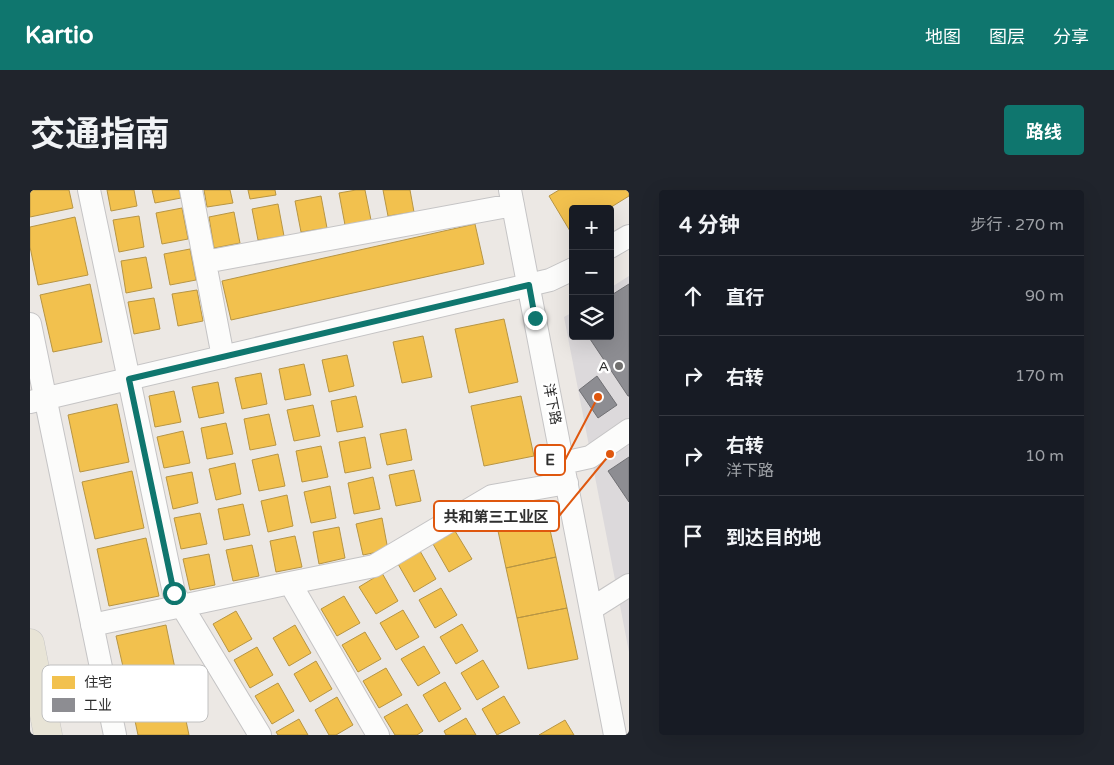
<!DOCTYPE html>
<html lang="zh">
<head>
<meta charset="utf-8">
<style>
  :root { --surface:#171b24; --page:#20242c; --text:#f1f3f6; --muted:#9ea1a6; --line:#363941; --accent:#0f766e }
  body { margin:0; font-family:"Varela Round","Noto Sans SC",sans-serif; background:var(--page); color:var(--text) }
  .controls { position:absolute; right:15px; top:15px; display:grid; overflow:hidden; border-radius:5px; box-shadow:0 5px 20px #0002 }
  .controls button { width:45px; height:45px; display:grid; place-items:center; padding:0; border:0; border-bottom:1px solid var(--line); background:var(--surface); color:var(--text); font:25px sans-serif }
  .stop { position:absolute; width:15px; height:15px; margin:-11px; border:4px solid #0f766e; border-radius:50%; background:#fff }
  .stop.end { background:#0f766e; border-color:#fff; box-shadow:0 1px 5px #0008 }
  .list { margin:0; padding:0; list-style:none }
  h2 { display:flex; justify-content:space-between; align-items:center; height:65px; margin:0; padding:0 20px; font-size:21px }
  h2 small { font-size:16px; font-weight:400; color:var(--muted) }
  .list li { display:grid; grid-template-columns:32px 1fr auto; gap:15px; align-items:center; box-sizing:border-box; height:80px; padding:0 20px; border-top:1px solid var(--line) }
  .list b { display:block; font-size:19px; white-space:nowrap }
  .list p { margin:0; font-size:16px; white-space:nowrap; color:var(--muted) }
  .list em { font-size:16px; font-style:normal; color:var(--muted) }
  .icon { flex:none; width:28px; height:28px; fill:none; stroke:currentColor; stroke-width:2; stroke-linecap:round; stroke-linejoin:round }
  .map { position:relative; flex:none; width:599px; height:545px; overflow:hidden; border-radius:5px }
  header { display:flex; align-items:center; gap:30px; box-sizing:border-box; height:70px; padding:0 25px; background:var(--accent); color:#fff }
  header strong { font-size:24px }
  nav { display:flex; gap:28px; margin-inline-start:auto; font-size:18px }
  .intro { display:flex; align-items:center; justify-content:space-between; box-sizing:border-box; height:120px; padding:0 30px }
  h1 { margin:0; font-size:35px }
  .button { padding:12px 22px; border-radius:5px; background:var(--accent); color:#fff; font-size:18px; font-weight:700 }
  main { display:flex; gap:30px; padding:0 30px }
  aside { flex:1; background:var(--surface); border-radius:5px; box-shadow:0 5px 20px #0002 }
  .map>svg:first-child { display:block }
  .industrial { fill:#dcd9db }
  .homes { fill:#f2c14e; stroke:#b79544 }
  .industry { fill:#8d8d92; stroke:#707074 }
  .lines { fill:none; stroke-linecap:round; stroke-linejoin:round }
  .minor-casing { stroke:#c5c4c5; stroke-width:24 }
  .major-casing { stroke:#c6c5c4; stroke-width:29 }
  .minor { stroke:#fcfcfb; stroke-width:22 }
  .major { stroke:#e8e4d6; stroke-width:28 }
  .route { stroke:#0f766e; stroke-width:6 }
  .poi-dot { fill:#706f6e; stroke:#fff; stroke-width:2 }
  .labels { text-anchor:middle; dominant-baseline:central; stroke-width:5; stroke-linejoin:round; paint-order:stroke }
  .poi-label { font-size:14px; fill:#2e2e2e; stroke:#fff; text-anchor:end }
  .street-label { font-size:14px; fill:#2e2e2e; stroke:#fff }
  .key { fill:#fff; stroke:#c0c0c0; stroke-width:1 }
  .key-label { font-size:14px; fill:#2e2e2e }
  .leader { fill:none; stroke:#df570e; stroke-width:2 }
  .callout-dot { fill:#df570e; stroke:#fff; stroke-width:2 }
  .callout { fill:#fff; stroke:#df570e; stroke-width:2 }
  .callout-label { font-size:15px; text-anchor:middle; font-weight:bold; fill:#2e2e2e }
</style>
</head>
<body>
<header>
<strong>Kartio</strong>
<nav><a>地图</a><a>图层</a><a>分享</a></nav>
</header>
<div class="intro"><h1>交通指南</h1><a class="button">路线</a></div>
<main>
<div class="map">
<svg width="599" height="545" viewBox="0 0 599 545">
  <rect width="100%" height="100%" fill="#ece8e4"/>
  <path class="industrial" d="M599 86V462L534 127 543 122V146H580V98Z"/>
  <path class="homes" d="M0 0H39L43 18 0 27Z
    M77 0H104L107 16 81 21Z
    M122 0H149L151 8 125 13Z
    M174 0H200L203 13 177 17Z
    M218 0H245L246 5 220 9Z
    M326 0H335L341 30 315 35 309 3Z
    M353 0H380L384 22 358 26Z
    M529 0H599V6L578 19H543V39L540 41 519 6Z
    M291 6 297 38 271 42 265 11Z
    M248 14 254 46 228 50 222 19Z
    M152 18 158 49 132 54 126 23Z
    M204 22 210 53 184 58 179 27Z
    M109 26 114 57 89 62 83 30Z
    M45 27 58 85 8 95 0 57V37Z
    M445 34 454 74 201 130 192 91Z
    M160 59 166 90 140 95 134 64Z
    M116 67 122 98 96 103 91 71Z
    M60 94 72 152 23 162 10 105Z
    M167 100 173 131 148 136 142 104Z
    M124 108 130 139 104 144 98 112Z
    M474 129 488 192 439 203 425 139Z
    M393 146 402 187 372 193 363 152Z
    M317 165 324 196 299 202 292 170Z
    M274 174 281 205 255 210 249 179Z
    M231 183 237 214 212 219 205 188Z
    M188 192 194 223 169 228 162 197Z
    M144 201 151 232 125 237 119 206Z
    M326 206 333 237 307 242 301 211Z
    M491 206 504 266 454 276 441 216Z
    M87 214 99 272 50 282 38 225Z
    M283 215 290 246 264 251 257 220Z
    M239 224 246 255 220 260 214 229Z
    M196 233 203 264 177 269 171 238Z
    M376 239 382 270 357 275 350 244Z
    M153 241 160 273 134 278 127 247Z
    M335 247 341 278 315 283 309 252Z
    M291 256 298 287 272 292 266 261Z
    M248 264 255 296 229 301 222 270Z
    M205 273 211 304 186 310 179 279Z
    M384 280 391 311 366 316 359 285Z
    M102 281 114 338 65 349 52 292Z
    M162 282 168 313 143 319 136 287Z
    M343 287 350 319 324 324 318 293Z
    M300 296 306 328 281 333 274 302Z
    M257 305 263 336 238 342 231 311Z
    M213 314 220 345 194 350 188 319Z
    M515 317 526 367 476 378 465 327Z
    M170 323 177 354 151 359 144 328Z
    M352 328 358 360 333 365 326 334Z
    M309 337 315 368 289 374 283 342Z
    M425 341 442 369 419 382 403 354Z
    M265 346 272 377 246 382 240 351Z
    M116 348 129 406 79 416 67 359Z
    M222 355 229 386 203 391 196 360Z
    M390 361 406 389 384 402 368 374Z
    M179 364 185 395 160 400 153 369Z
    M526 367 537 418 487 428 476 378Z
    M352 383 368 411 346 424 329 397Z
    M411 398 427 425 405 438 389 410Z
    M314 406 330 433 307 446 291 419Z
    M537 418 548 469 498 479 487 428Z
    M373 420 389 447 366 460 350 433Z
    M206 421 222 449 199 462 183 434Z
    M432 434 448 461 426 474 410 447Z
    M136 435 148 493 99 503 86 446Z
    M265 435 281 463 259 476 243 448Z
    M335 442 351 469 328 482 312 455Z
    M394 456 410 483 388 496 371 469Z
    M227 457 243 485 220 498 204 470Z
    M453 470 469 497 447 510 431 483Z
    M286 471 302 499 280 512 264 484Z
    M356 478 372 505 349 518 333 491Z
    M415 492 431 519 409 532 393 505Z
    M248 493 264 521 242 534 225 506Z
    M150 502 159 545H108L101 512Z
    M474 506 490 533 467 545 452 519Z
    M307 507 323 535 306 545H299L285 520Z
    M377 514 393 541 387 545H365L354 527Z
    M436 528 446 545H416L414 541Z
    M269 529 278 545H248L246 542Z
    M535 530 544 545H509Z"/>
  <path class="industry" d="M599 94V206H598L558 146H580V106Z
    M567 186 587 215 568 228 549 200Z
    M599 267V312L578 281Z"/>
  <g class="lines">
    <defs>
      <path id="minor" d="M59 0 144 403 230 545
        M161 0 193 167
        M480 0 585 545
        M580 57 599 46
        M175 72 483 15
        M0 134 85 545
        M0 212 520 90 543 79
        M533 273 560 267 599 240
        M260 393 344 376 462 306 537 293
        M561 419 599 395
        M62 435 260 393 348 545"/>
      <path id="major" d="M0 453 18 545"/>
    </defs>
    <use href="#minor" class="minor-casing"/>
    <use href="#major" class="major-casing"/>
    <use href="#minor" class="minor"/>
    <use href="#major" class="major"/>
  </g>
  <g class="lines">
    <path class="route" d="M144 403 99 189 499 95 505 128"/>
  </g>
  <circle class="poi-dot" cx="589" cy="176" r="5"/>
  <g class="labels">
    <g class="poi-label">
      <text x="579" y="176">A</text>
    </g>
    <g class="street-label">
      <text transform="translate(522 214) rotate(79)">洋下路</text>
    </g>
  </g>
  <rect x="12" y="475" width="166" height="57" rx="8" class="key"/>
  <rect x="22" y="486" width="23" height="13" fill="#f2c14e"/>
  <rect x="22" y="508" width="23" height="14" fill="#8d8d92"/>
  <g class="key-label">
    <text x="54" y="497">住宅</text>
    <text x="54" y="520">工业</text>
  </g>
  <path class="leader" d="M568 207L535 270M580 264L529 326"/>
  <g class="callout-dot">
    <circle cx="568" cy="207" r="5"/>
    <circle cx="580" cy="264" r="5"/>
  </g>
  <g class="callout">
    <rect x="505" y="255" width="30" height="30" rx="5"/>
    <rect x="404" y="311" width="125" height="30" rx="5"/>
  </g>
  <g class="callout-label">
    <text x="520" y="275">E</text>
    <text x="466" y="332">共和第三工业区</text>
  </g>
</svg>
<div class="controls">
<button>+</button>
<button>−</button>
<button><svg class="icon" aria-label="layers" viewBox="0 0 24 24"><path d="M12 4l9 5-9 5-9-5zM3 14l9 5 9-5"/></svg></button>
</div>
<div class="stop" style="left:144px;top:403px"></div>
<div class="stop end" style="left:505px;top:128px"></div>
</div>
<aside>
<h2>4 分钟<small>步行 · 270 m</small></h2>
<ul class="list">
<li><svg class="icon" aria-label="ahead" viewBox="0 0 24 24"><path d="M12 20V5M6 11l6-6 6 6"/></svg><div><b>直行</b></div><em>90 m</em></li>
<li><svg class="icon" aria-label="right" viewBox="0 0 24 24"><path d="M7 20v-9h11M14 6l5 5-5 5"/></svg><div><b>右转</b></div><em>170 m</em></li>
<li><svg class="icon" aria-label="right" viewBox="0 0 24 24"><path d="M7 20v-9h11M14 6l5 5-5 5"/></svg><div><b>右转</b><p>洋下路</p></div><em>10 m</em></li>
<li><svg class="icon" aria-label="arrive" viewBox="0 0 24 24"><path d="M6 21V4h12l-3 4 3 4H6"/></svg><div><b>到达目的地</b></div></li>
</ul>
</aside>
</main>
</body>
</html>
